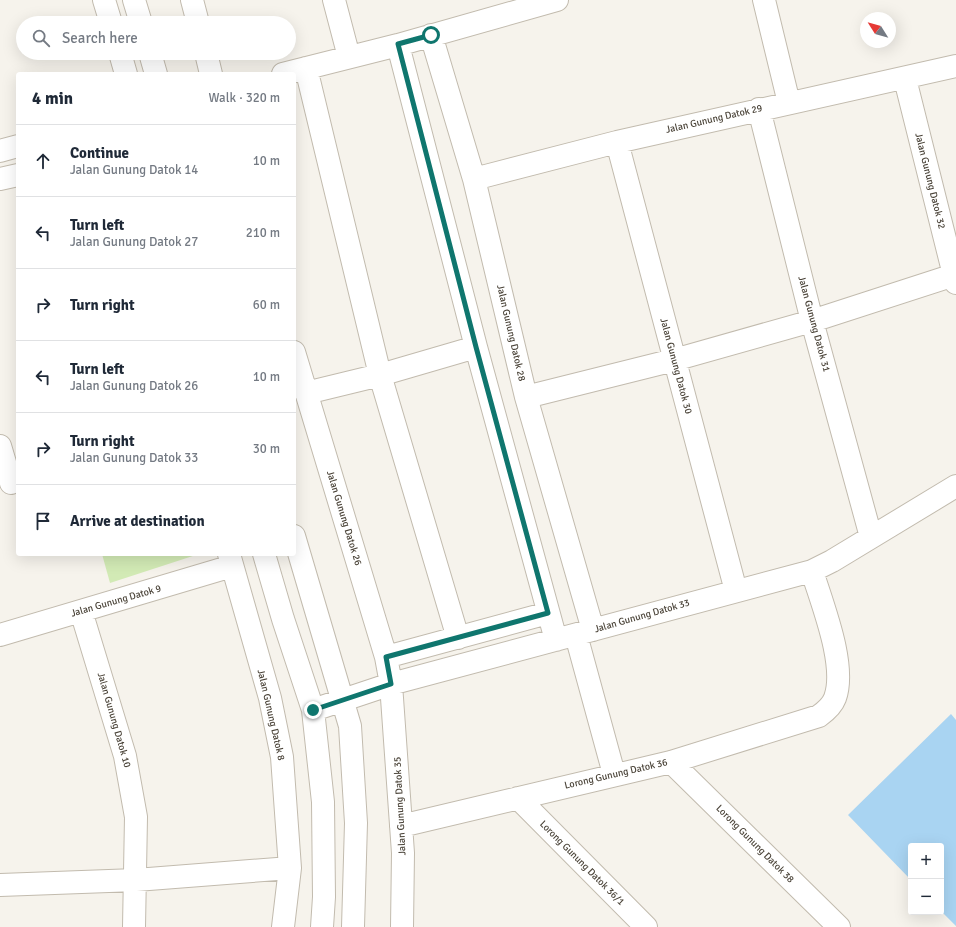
<!DOCTYPE html>
<html lang="en">
<head>
<meta charset="utf-8">
<style>
  :root { --surface:#fff; --page:#f6f6f7; --text:#1f2937; --muted:#747a83; --line:#e0e1e3 }
  body { margin:0; font-family:Signika,sans-serif; background:var(--page); color:var(--text) }
  .controls { position:absolute; right:12px; bottom:12px; display:grid; overflow:hidden; border-radius:4px; box-shadow:0 4px 16px #0002 }
  .controls button { width:36px; height:36px; display:grid; place-items:center; padding:0; border:0; border-bottom:1px solid var(--line); background:var(--surface); color:var(--text); font:20px sans-serif }
  .compass { position:absolute; left:860px; top:12px; width:36px; height:36px; border-radius:50%; background:var(--surface); box-shadow:0 4px 16px #0002; rotate:307deg }
  .stop { position:absolute; width:12px; height:12px; margin:-9px; border:3px solid #0f766e; border-radius:50%; background:#fff }
  .stop.end { background:#0f766e; border-color:#fff; box-shadow:0 1px 4px #0008 }
  .list { margin:0; padding:0; list-style:none }
  h2 { display:flex; justify-content:space-between; align-items:center; height:52px; margin:0; padding:0 16px; font-size:17px }
  h2 small { font-size:13px; font-weight:400; color:var(--muted) }
  .list li { display:grid; grid-template-columns:26px 1fr auto; gap:12px; align-items:center; box-sizing:border-box; height:72px; padding:0 16px; border-top:1px solid var(--line) }
  .list b { display:block; font-size:15px; white-space:nowrap }
  .list p { margin:0; font-size:13px; white-space:nowrap; color:var(--muted) }
  .list em { font-size:13px; font-style:normal; color:var(--muted) }
  .icon { flex:none; width:22px; height:22px; fill:none; stroke:currentColor; stroke-width:2; stroke-linecap:round; stroke-linejoin:round }
  .map { position:relative; flex:none; width:956px; height:927px; overflow:hidden }
  .search { position:absolute; background:var(--surface); box-shadow:0 4px 16px #0002; left:16px; top:16px; width:280px; height:44px; display:flex; align-items:center; gap:10px; box-sizing:border-box; padding:0 14px; border-radius:22px; color:var(--muted); font-size:15px }
  .panel { position:absolute; background:var(--surface); box-shadow:0 4px 16px #0002; left:16px; top:72px; width:280px; height:484px; border-radius:4px }
  .map>svg:first-child { display:block }
  .green { fill:#d2eab5 }
  .water { fill:#a9d4f2 }
  .lines { fill:none; stroke-linecap:round; stroke-linejoin:round }
  .minor-casing { stroke:#c2bbae; stroke-width:24 }
  .minor { stroke:#fff; stroke-width:22 }
  .route { stroke:#0f766e; stroke-width:5 }
  .labels { text-anchor:middle; dominant-baseline:central; stroke-width:3; stroke-linejoin:round; paint-order:stroke }
  .street-label { font-size:10px; fill:#4b4439; stroke:#fff }
</style>
</head>
<body>
<div class="map">
<svg width="956" height="927" viewBox="0 0 956 927">
  <rect width="100%" height="100%" fill="#f6f3ec"/>
  <path class="green" d="M102 554H199L110 583Z"/>
  <path class="water" d="M951 714 956 720V926L941 911V846H911V880L848 815Z"/>
  <g class="lines">
    <defs>
      <path id="minor" d="M104 0 111 23
        M134 0 141 23
        M192 0 198 23
        M334 0 349 57
        M764 0 789 103
        M431 35 474 179 526 397 593 630
        M398 45 476 347 556 640
        M120 53 126 74
        M150 53 156 74
        M206 53 211 74
        M306 68 380 375 458 638
        M283 74 398 45 557 0
        M905 79 956 283
        M759 109 812 321 871 537
        M617 142 736 591
        M0 151 18 146
        M0 179 18 175
        M474 179 617 142 956 66
        M294 352 386 657 391 684 403 853 402 927
        M306 393 380 375 476 347
        M526 397 674 360 812 321 954 275
        M0 446 11 483
        M294 536 350 726 356 823 353 927
        M229 554 270 698 282 757 290 868 283 927
        M264 554 283 619 313 710 323 802 324 897 322 927
        M81 611 125 756 136 817 134 927
        M0 635 232 566
        M576 635 614 774
        M386 657 548 613
        M313 710 391 684 812 571 832 561 956 486
        M671 762 839 927
        M518 798 646 927
        M401 826 671 762 819 716C826 711 832 706 835 698 847 665 822 604 812 571
        M0 885 136 880 290 868"/>
    </defs>
    <use href="#minor" class="minor-casing"/>
    <use href="#minor" class="minor"/>
  </g>
  <g class="lines">
    <path class="route" d="M313 710 391 684 386 657 548 613 476 347 398 44 431 35"/>
  </g>
  <g class="labels">
    <g class="street-label">
      <text transform="translate(714 119) rotate(-13)">Jalan Gunung Datok 29</text>
      <text transform="translate(930 181) rotate(76)">Jalan Gunung Datok 32</text>
      <text transform="translate(814 324) rotate(75)">Jalan Gunung Datok 31</text>
      <text transform="translate(511 333) rotate(77)">Jalan Gunung Datok 28</text>
      <text transform="translate(676 366) rotate(75)">Jalan Gunung Datok 30</text>
      <text transform="translate(344 518) rotate(73)">Jalan Gunung Datok 26</text>
      <text transform="translate(116 601) rotate(-16)">Jalan Gunung Datok 9</text>
      <text transform="translate(642 616) rotate(-16)">Jalan Gunung Datok 33</text>
      <text transform="translate(271 715) rotate(77)">Jalan Gunung Datok 8</text>
      <text transform="translate(114 720) rotate(74)">Jalan Gunung Datok 10</text>
      <text transform="translate(616 774) rotate(-13)">Lorong Gunung Datok 36</text>
      <text transform="translate(400 806) rotate(-93)">Jalan Gunung Datok 35</text>
      <text transform="translate(755 844) rotate(45)">Lorong Gunung Datok 38</text>
      <text transform="translate(582 863) rotate(45)">Lorong Gunung Datok 36/1</text>
    </g>
  </g>
</svg>
<div class="controls">
<button>+</button>
<button>−</button>
</div>
<svg class="compass" viewBox="-18 -18 36 36"><path d="M0-13l5 13h-10z" fill="#e53935"/><path d="M0 13l5-13h-10z" fill="#747a83"/></svg>
<div class="stop" style="left:431px;top:35px"></div>
<div class="stop end" style="left:313px;top:710px"></div>
<div class="search"><svg class="icon" aria-label="search" viewBox="0 0 24 24"><circle cx="10" cy="10" r="6"/><path d="M15 15l6 6"/></svg>Search here</div>
<section class="panel">
<h2>4 min<small>Walk · 320 m</small></h2>
<ul class="list">
<li><svg class="icon" aria-label="ahead" viewBox="0 0 24 24"><path d="M12 20V5M6 11l6-6 6 6"/></svg><div><b>Continue</b><p>Jalan Gunung Datok 14</p></div><em>10 m</em></li>
<li><svg class="icon" aria-label="left" viewBox="0 0 24 24"><path d="M17 20v-9H6M10 6l-5 5 5 5"/></svg><div><b>Turn left</b><p>Jalan Gunung Datok 27</p></div><em>210 m</em></li>
<li><svg class="icon" aria-label="right" viewBox="0 0 24 24"><path d="M7 20v-9h11M14 6l5 5-5 5"/></svg><div><b>Turn right</b></div><em>60 m</em></li>
<li><svg class="icon" aria-label="left" viewBox="0 0 24 24"><path d="M17 20v-9H6M10 6l-5 5 5 5"/></svg><div><b>Turn left</b><p>Jalan Gunung Datok 26</p></div><em>10 m</em></li>
<li><svg class="icon" aria-label="right" viewBox="0 0 24 24"><path d="M7 20v-9h11M14 6l5 5-5 5"/></svg><div><b>Turn right</b><p>Jalan Gunung Datok 33</p></div><em>30 m</em></li>
<li><svg class="icon" aria-label="arrive" viewBox="0 0 24 24"><path d="M6 21V4h12l-3 4 3 4H6"/></svg><div><b>Arrive at destination</b></div></li>
</ul>
</section>
</div>
</body>
</html>
